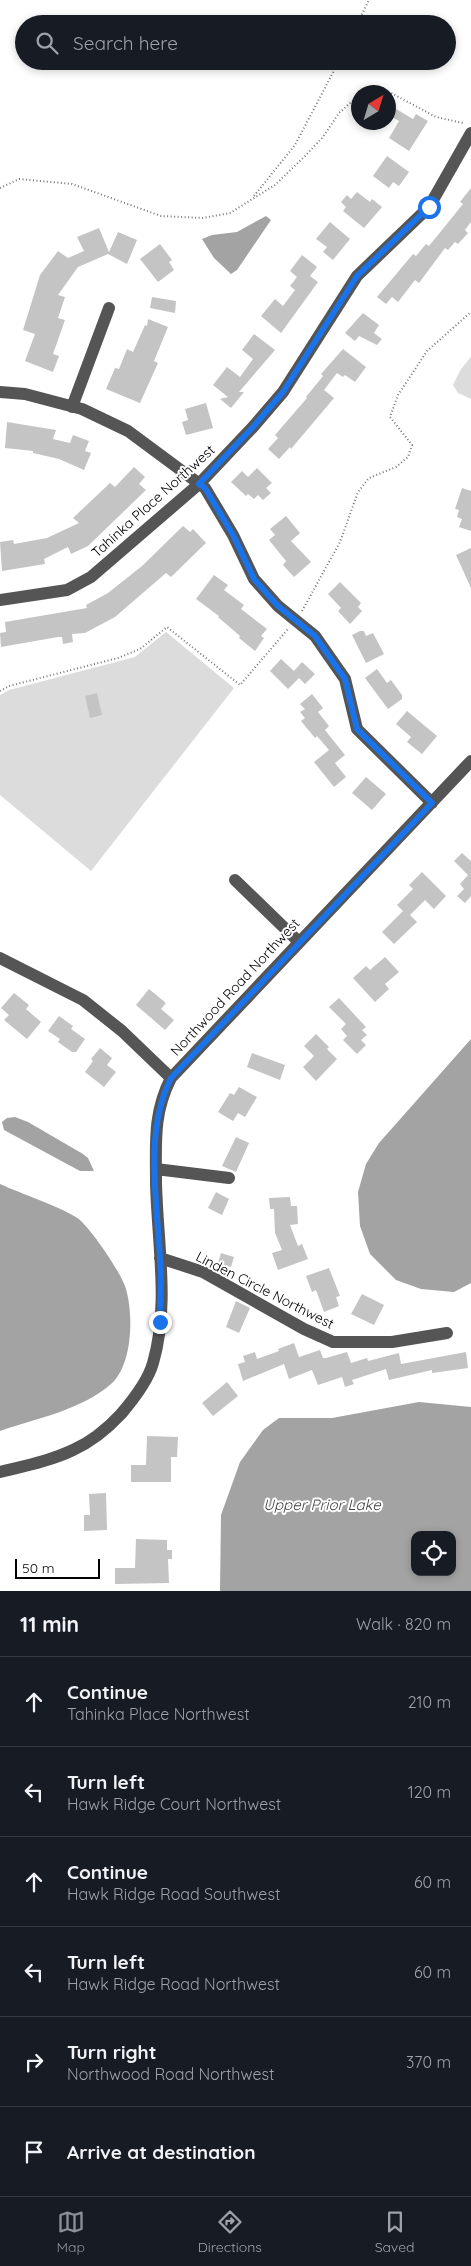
<!DOCTYPE html>
<html lang="en">
<head>
<meta charset="utf-8">
<style>
  :root { --surface:#171b24; --page:#242831; --text:#f1f3f6; --muted:#9ea1a6; --line:#363941; --accent:#8c9099 }
  body { margin:0; font-family:Quicksand,sans-serif; background:var(--page); color:var(--text) }
  .controls { position:absolute; right:15px; bottom:15px; display:grid; overflow:hidden; border-radius:10px; box-shadow:0 2px 8px #0003 }
  .controls button { width:45px; height:45px; display:grid; place-items:center; padding:0; border:0; border-bottom:1px solid var(--line); background:var(--surface); color:var(--text); font:25px sans-serif }
  .compass { position:absolute; left:351px; top:85px; width:45px; height:45px; border-radius:50%; background:var(--surface); box-shadow:0 2px 8px #0003; rotate:38deg }
  .scale { position:absolute; left:15px; bottom:12px; width:85px; box-sizing:border-box; padding-left:5px; border:2px solid #000; border-top:0; font-size:14px; line-height:18px; white-space:nowrap; color:#000; -webkit-text-stroke:4px #fff; paint-order:stroke }
  .stop { position:absolute; width:15px; height:15px; margin:-11px; border:4px solid #1a73e8; border-radius:50%; background:#fff }
  .stop.end { background:#1a73e8; border-color:#fff; box-shadow:0 1px 5px #0008 }
  .list { margin:0; padding:0; list-style:none }
  h2 { display:flex; justify-content:space-between; align-items:center; height:65px; margin:0; padding:0 20px; font-size:21px }
  h2 small { font-size:16px; font-weight:400; color:var(--muted) }
  .list li { display:grid; grid-template-columns:32px 1fr auto; gap:15px; align-items:center; box-sizing:border-box; height:90px; padding:0 20px; border-top:1px solid var(--line) }
  .list b { display:block; font-size:19px; white-space:nowrap }
  .list p { margin:0; font-size:16px; white-space:nowrap; color:var(--muted) }
  .list em { font-size:16px; font-style:normal; color:var(--muted) }
  .icon { flex:none; width:28px; height:28px; fill:none; stroke:currentColor; stroke-width:2; stroke-linecap:round; stroke-linejoin:round }
  .map { position:relative; flex:none; width:471px; height:1591px; overflow:hidden }
  .search { position:absolute; background:var(--surface); box-shadow:0 2px 8px #0003; left:15px; right:15px; top:15px; height:55px; display:flex; align-items:center; gap:12px; box-sizing:border-box; padding:0 18px; border-radius:28px; color:var(--muted); font-size:19px }
  .sheet { height:605px; background:var(--surface) }
  nav { display:flex; justify-content:space-around; align-items:center; box-sizing:border-box; height:70px; border-top:1px solid var(--line); background:var(--surface); font-size:14px; color:var(--muted) }
  nav a { display:grid; justify-items:center; gap:2px }
  nav .on { color:var(--accent) }
  .map>svg:first-child { display:block }
  .green { fill:#dcdcdc }
  .water { fill:#a3a3a3; fill-rule:evenodd }
  .building { fill:#c4c4c4 }
  .lines { fill:none; stroke-linecap:round; stroke-linejoin:round }
  .path { stroke:#777; stroke-width:2; stroke-dasharray:1 2.5; stroke-linecap:butt }
  .minor { stroke:#555; stroke-width:12 }
  .route { stroke:#1a73e8; stroke-width:6 }
  .labels { text-anchor:middle; dominant-baseline:central; stroke-width:4; stroke-linejoin:round; paint-order:stroke }
  .street-label { font-size:14px; fill:#000; stroke:#fff }
  .water-label { font-size:15px; font-style:italic; fill:#444; stroke:#fff }
</style>
</head>
<body>
<div class="map">
<svg width="471" height="1591" viewBox="0 0 471 1591">
  <rect width="100%" height="100%" fill="#fff"/>
  <path class="green" d="M471 357V399L458 393 453 385 461 369Z
    M166 632 234 688 91 871 0 795V695L9 690 135 657Z"/>
  <path class="water" d="M266 216 271 220 237 270 231 274 214 258 202 239 212 235 237 232Z
    M471 1039V1283L454 1292 421 1289 396 1280 370 1254 360 1226 358 1192 366 1164 379 1143Z
    M15 1117 28 1122 83 1154 88 1158 94 1171H80L4 1130 2 1122 7 1118Z
    M0 1184C17 1192 69 1210 80 1220 93 1232 119 1270 125 1286 134 1312 133 1365 111 1384 81 1410 38 1418 0 1431Z
    M419 1402 471 1407V1591H220L221 1515 240 1462 263 1430 279 1418H332ZM415 1535H452V1572H415Z"/>
  <path class="building" d="M396 109 413 119 416 114 428 121 409 151 389 138 399 121 392 117Z
    M387 156 409 172 399 186 393 182 389 188 373 176Z
    M471 188V222L465 230 468 233 458 244 455 242 448 250 445 248 419 283 415 280 398 302 392 297 386 304 377 297 413 254 416 256 426 244 429 246 463 204 460 202Z
    M357 192 370 202 372 199 382 207 364 228 343 211 346 207 341 202 347 195 351 199Z
    M330 222 350 239 333 260 323 252 327 247 316 239Z
    M99 228 109 252 118 232 137 240 127 264 108 254 78 267 58 295 65 297 58 318 65 320 53 354 59 356 53 372 25 361 35 334 23 330 40 275 58 251 68 258 84 251 77 237Z
    M160 244 172 260 169 262 174 270 158 282 140 259Z
    M302 255 317 267 310 276 318 282 281 333 261 316 275 299 283 306 295 290 290 286 297 277 290 271Z
    M152 297 176 301 175 313 150 308Z
    M363 313 379 325 374 333 382 339 377 345 359 336 355 341 345 333Z
    M148 319 168 327 154 361 158 363 140 403 106 389 115 368 119 369 127 349 133 352 145 325 147 326Z
    M254 334 275 350 239 392H244L231 408 220 399 228 397 213 385 227 367 240 377 253 359 242 350Z
    M343 349 366 367 355 382 345 375 343 377 337 373 324 390 334 398 291 449 290 447 279 459 268 449 278 438 275 435 307 398 306 397 323 376 321 374Z
    M206 403 213 428 186 435 182 422 188 420 185 409Z
    M7 422 56 430 53 439 70 443 73 435 89 441 85 451 91 453 84 470 59 459 33 453V451L5 448Z
    M134 467 145 477 139 484 146 490 88 546 71 554 68 547 44 559 45 564 2 571 0 542 13 540 14 544 47 538 79 523 73 518 110 483 115 487Z
    M257 468 272 483 266 488 271 493 263 500 258 495 254 499 248 494 246 496 231 482 242 471 248 477Z
    M462 488 471 491V531L459 527 462 519 457 517 459 510 455 509Z
    M286 516 300 533 291 541 311 562 294 577 283 565 286 561 269 540 275 535 270 529Z
    M183 526 190 532 193 529 206 543 171 577 166 573 115 617 85 633 72 634 73 642 63 644 62 637H58L1 647 0 633 6 632 5 622 87 608 86 605 108 593 142 566Z
    M471 548V588L456 555Z
    M214 575 228 585 224 590 244 605 241 609 267 629 261 636 264 638 255 651 239 638 240 636 218 617 219 616 196 599Z
    M340 582 361 603 358 607 362 611 350 624 338 611 341 608 328 594Z
    M360 631H364L366 636 373 633 384 654 366 663 352 635Z
    M281 659 294 671 302 662 315 674 305 684 299 678 288 689 270 671Z
    M377 669 387 683 391 680 402 695V699L388 709 365 678Z
    M97 693 102 715 90 718 85 696Z
    M312 694 323 708 318 712 329 726 325 730 345 755 335 763 346 777 334 787 314 762 329 750 317 736 315 738 301 721 305 718 300 712 305 709 300 704Z
    M407 711 437 736 422 754 407 742 411 737 396 724Z
    M366 777 386 794 372 810 352 793Z
    M462 853 471 861V896L465 903 457 896 464 889 460 884 468 875 454 861Z
    M422 872 446 896 434 909 425 900 410 915 417 922 394 944 382 932 403 911 397 905 413 889 409 885Z
    M385 957 399 972 385 984 389 989 375 1002 353 978 366 966 370 970Z
    M149 989 166 1003 161 1009 174 1020 165 1030 136 1005Z
    M14 993 29 1005 26 1009 41 1022 27 1039 4 1020 9 1015 1 1008Z
    M339 998 366 1027 362 1030 367 1035 361 1040 366 1045 357 1054 343 1040 347 1036 341 1029 346 1024 329 1007Z
    M59 1016 73 1026 71 1029 85 1039 76 1052H72L58 1042 60 1039 48 1031Z
    M316 1034 329 1047 327 1049 337 1059 316 1081 303 1067 314 1056 304 1046Z
    M100 1048 112 1058 107 1065 116 1072 104 1087 85 1072 93 1061 91 1059Z
    M252 1053 285 1065 280 1080 247 1067Z
    M239 1087 257 1097 245 1117 238 1113 233 1121 218 1112 230 1093 234 1095Z
    M236 1137 249 1143 236 1172 222 1166Z
    M216 1192 229 1199 222 1215 208 1208Z
    M290 1197 291 1206H297L298 1224 290 1225 298 1246 302 1244 308 1259 278 1270 272 1253 282 1250 275 1233 274 1209H270L269 1198Z
    M221 1253 234 1257 231 1267 218 1263Z
    M329 1268 340 1296 336 1297 339 1306 324 1312 316 1290 312 1292 306 1276Z
    M362 1294 384 1305 374 1325 351 1314Z
    M236 1301 250 1308 239 1333 226 1327Z
    M294 1343 299 1357 320 1350 323 1358H326L347 1352 351 1363 367 1358 368 1361 399 1353 401 1364 466 1352 468 1368 432 1373V1370L389 1380 386 1369 352 1380 354 1384 345 1387 342 1377 318 1385 312 1370 289 1379 284 1364 243 1381 238 1364 245 1362 243 1356 255 1352 257 1359 279 1351 278 1349Z
    M227 1382 238 1396 213 1416 202 1403Z
    M147 1436 178 1437 177 1457H171V1482H131V1465H146Z
    M106 1493 107 1530 84 1531V1515H90L89 1494Z
    M136 1539 167 1540V1550H172V1559H168L169 1583 115 1584V1568H135Z"/>
  <g class="lines">
    <path class="path" d="M357 24 369 0
      M362 92 380 87 436 117 463 123
      M0 188 19 179 72 184 161 216 203 218 230 213 275 185 305 156 323 137 339 113 358 96
      M254 196 295 145 339 61
      M302 611 340 542 358 492 369 478 396 467 408 457 412 445 390 417 398 395 427 351 471 312
      M0 691 9 686 118 658 140 649 167 627 240 685 288 629"/>
    <path class="minor" d="M0 392 25 394 82 409 128 431 205 488 233 535 254 579 278 606 315 636 345 679 357 729 432 803
      M72 407 109 308
      M0 600 67 590 91 577 199 484 253 427 283 392 357 276 429 207 471 133
      M235 880 299 942
      M0 958 83 1000 122 1031 171 1078
      M156 1169 229 1178
      M160 1258 203 1272 304 1329 333 1342H392L447 1333
      M0 1472C24 1466 50 1461 73 1450 91 1442 108 1428 121 1414 133 1400 148 1381 153 1363 170 1305 157 1241 156 1181 156 1143 153 1113 171 1078L471 761"/>
  </g>
  <g class="lines">
    <path class="route" d="M160 1322C160 1301 162 1279 160 1258 157 1200 144 1131 171 1078L432 803 357 729 345 679 315 636 278 606 254 579 233 535 205 488 199 484 253 427 283 392 357 276 429 207"/>
  </g>
  <g class="labels">
    <g class="street-label">
      <text transform="translate(153 501) rotate(-42)">Tahinka Place Northwest</text>
      <text transform="translate(235 987) rotate(-47)">Northwood Road Northwest</text>
      <text transform="translate(265 1290) rotate(27)">Linden Circle Northwest</text>
    </g>
    <g class="water-label">
      <text x="322" y="1504">Upper Prior Lake</text>
    </g>
  </g>
</svg>
<div class="controls">
<button><svg class="icon" aria-label="locate" viewBox="0 0 24 24"><circle cx="12" cy="12" r="6"/><path d="M12 2v4M12 18v4M2 12h4M18 12h4"/></svg></button>
</div>
<svg class="compass" viewBox="-18 -18 36 36"><path d="M0-13l5 13h-10z" fill="#e53935"/><path d="M0 13l5-13h-10z" fill="#9ea1a6"/></svg>
<div class="scale">50 m</div>
<div class="stop" style="left:429px;top:207px"></div>
<div class="stop end" style="left:160px;top:1322px"></div>
<div class="search"><svg class="icon" aria-label="search" viewBox="0 0 24 24"><circle cx="10" cy="10" r="6"/><path d="M15 15l6 6"/></svg>Search here</div>
</div>
<section class="sheet">
<h2>11 min<small>Walk · 820 m</small></h2>
<ul class="list">
<li><svg class="icon" aria-label="ahead" viewBox="0 0 24 24"><path d="M12 20V5M6 11l6-6 6 6"/></svg><div><b>Continue</b><p>Tahinka Place Northwest</p></div><em>210 m</em></li>
<li><svg class="icon" aria-label="left" viewBox="0 0 24 24"><path d="M17 20v-9H6M10 6l-5 5 5 5"/></svg><div><b>Turn left</b><p>Hawk Ridge Court Northwest</p></div><em>120 m</em></li>
<li><svg class="icon" aria-label="ahead" viewBox="0 0 24 24"><path d="M12 20V5M6 11l6-6 6 6"/></svg><div><b>Continue</b><p>Hawk Ridge Road Southwest</p></div><em>60 m</em></li>
<li><svg class="icon" aria-label="left" viewBox="0 0 24 24"><path d="M17 20v-9H6M10 6l-5 5 5 5"/></svg><div><b>Turn left</b><p>Hawk Ridge Road Northwest</p></div><em>60 m</em></li>
<li><svg class="icon" aria-label="right" viewBox="0 0 24 24"><path d="M7 20v-9h11M14 6l5 5-5 5"/></svg><div><b>Turn right</b><p>Northwood Road Northwest</p></div><em>370 m</em></li>
<li><svg class="icon" aria-label="arrive" viewBox="0 0 24 24"><path d="M6 21V4h12l-3 4 3 4H6"/></svg><div><b>Arrive at destination</b></div></li>
</ul>
</section>
<nav>
<a class="on"><svg class="icon" aria-label="map" viewBox="0 0 24 24"><path d="M3 6l6-2 6 2 6-2v14l-6 2-6-2-6 2zM9 4v14M15 6v14"/></svg>Map</a>
<a><svg class="icon" aria-label="directions" viewBox="0 0 24 24"><path d="M12 3l9 9-9 9-9-9zM9 14v-3h6M13 9l2 2-2 2"/></svg>Directions</a>
<a><svg class="icon" aria-label="saved" viewBox="0 0 24 24"><path d="M7 4h10v16l-5-4-5 4z"/></svg>Saved</a>
</nav>
</body>
</html>
